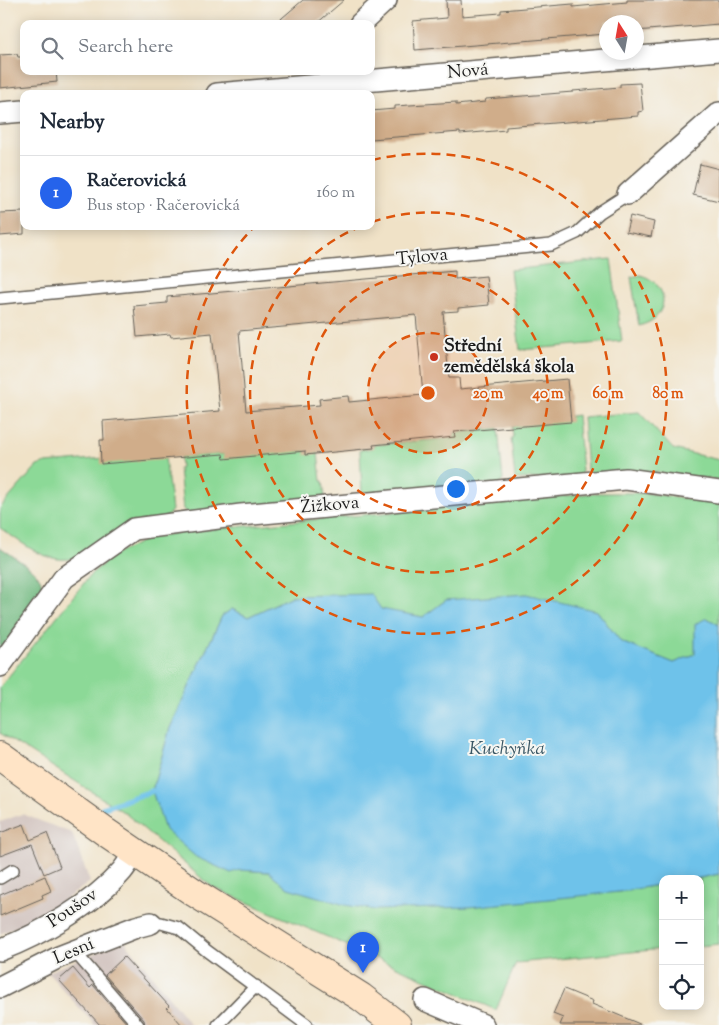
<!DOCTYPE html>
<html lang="en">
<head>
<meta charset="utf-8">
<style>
  :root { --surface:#fff; --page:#f6f6f7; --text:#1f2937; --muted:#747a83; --line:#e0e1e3; --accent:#2563eb }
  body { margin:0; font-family:"Sorts Mill Goudy",serif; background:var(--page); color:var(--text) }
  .controls { position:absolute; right:15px; bottom:15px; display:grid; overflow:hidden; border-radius:10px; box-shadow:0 2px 12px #0003 }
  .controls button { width:45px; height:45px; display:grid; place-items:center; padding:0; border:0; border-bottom:1px solid var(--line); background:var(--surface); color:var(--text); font:25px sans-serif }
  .compass { position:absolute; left:599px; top:15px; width:45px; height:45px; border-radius:50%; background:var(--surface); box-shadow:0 2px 12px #0003; rotate:349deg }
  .you { position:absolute; left:455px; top:488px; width:18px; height:18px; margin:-12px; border:4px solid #fff; border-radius:50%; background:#1a73e8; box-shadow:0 0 0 8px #1a73e833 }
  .badge { display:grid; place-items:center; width:32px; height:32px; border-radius:50%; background:var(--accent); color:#fff; font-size:16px; font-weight:700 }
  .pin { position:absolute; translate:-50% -41px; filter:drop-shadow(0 1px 2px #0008) }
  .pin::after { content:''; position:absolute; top:26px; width:18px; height:15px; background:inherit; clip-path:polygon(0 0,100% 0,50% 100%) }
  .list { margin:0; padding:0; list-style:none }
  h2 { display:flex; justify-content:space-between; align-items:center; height:65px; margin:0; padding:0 20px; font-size:21px }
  h2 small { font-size:16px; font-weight:400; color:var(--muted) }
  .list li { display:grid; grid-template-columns:32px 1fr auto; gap:15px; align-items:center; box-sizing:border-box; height:75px; padding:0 20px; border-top:1px solid var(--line) }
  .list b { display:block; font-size:19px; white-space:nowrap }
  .list p { margin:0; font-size:16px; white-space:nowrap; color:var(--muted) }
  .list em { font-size:16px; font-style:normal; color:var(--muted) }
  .icon { flex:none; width:28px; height:28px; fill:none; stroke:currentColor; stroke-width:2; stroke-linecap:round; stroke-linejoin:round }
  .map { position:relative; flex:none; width:719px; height:1025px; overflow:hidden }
  .search { position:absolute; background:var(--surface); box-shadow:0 2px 12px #0003; left:20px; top:20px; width:355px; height:55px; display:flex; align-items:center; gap:12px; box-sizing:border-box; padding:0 18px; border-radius:10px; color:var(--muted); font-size:19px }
  .panel { position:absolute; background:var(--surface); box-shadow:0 2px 12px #0003; left:20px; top:90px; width:355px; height:140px; border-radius:10px }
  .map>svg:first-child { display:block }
  .industrial { fill:#cfc0bb }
  .green { fill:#8cd997; stroke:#547a5a }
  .forest { fill:#71b980; stroke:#466a4e }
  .water { fill:#6ec2ea; stroke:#456f83 }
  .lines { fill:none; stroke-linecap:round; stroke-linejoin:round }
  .stream { stroke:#6ec2ea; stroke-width:6 }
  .building { fill:#d0ad8a; fill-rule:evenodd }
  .service-casing { stroke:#666158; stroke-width:14 }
  .minor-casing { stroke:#666158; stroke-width:24 }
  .secondary-casing { stroke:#666158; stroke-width:30 }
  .service { stroke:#fff; stroke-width:11 }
  .minor { stroke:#fff; stroke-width:21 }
  .secondary { stroke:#ffe4c6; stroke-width:28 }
  .ring { fill:none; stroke:#de560d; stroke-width:2.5; stroke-dasharray:9 6 }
  .poi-dot { fill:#c8321e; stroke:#f6f6f2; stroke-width:2 }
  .labels { text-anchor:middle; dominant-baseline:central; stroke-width:4; stroke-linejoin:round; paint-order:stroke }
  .street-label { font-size:18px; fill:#1c1c1c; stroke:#f6f6f2 }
  .poi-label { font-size:18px; font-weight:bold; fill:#1c1c1c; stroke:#f6f6f2; text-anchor:start }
  .water-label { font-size:19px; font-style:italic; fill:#395664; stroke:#f6f6f2 }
  .centre { fill:#de560d; stroke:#f6f6f2; stroke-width:2.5 }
  .ring-label { font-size:15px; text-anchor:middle; font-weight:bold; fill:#de560d; stroke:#f6f6f2; stroke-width:4; stroke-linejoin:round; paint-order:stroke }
</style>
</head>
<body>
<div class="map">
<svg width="719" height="1025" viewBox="0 0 719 1025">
  <rect width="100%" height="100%" fill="#f6f6f2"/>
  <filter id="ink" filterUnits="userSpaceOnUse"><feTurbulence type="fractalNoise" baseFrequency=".02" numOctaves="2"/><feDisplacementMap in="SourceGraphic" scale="10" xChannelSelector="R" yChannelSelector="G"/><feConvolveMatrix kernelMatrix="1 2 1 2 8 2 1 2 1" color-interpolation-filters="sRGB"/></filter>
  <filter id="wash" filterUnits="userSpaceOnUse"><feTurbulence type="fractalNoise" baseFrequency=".0096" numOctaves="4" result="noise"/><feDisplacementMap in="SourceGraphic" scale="20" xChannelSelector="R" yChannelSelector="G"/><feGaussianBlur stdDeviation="1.12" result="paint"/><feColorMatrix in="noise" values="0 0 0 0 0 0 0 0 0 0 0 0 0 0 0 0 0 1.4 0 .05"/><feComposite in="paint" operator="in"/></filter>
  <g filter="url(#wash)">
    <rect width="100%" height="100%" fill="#f0e2c7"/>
    <path class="industrial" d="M22 814 72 833 90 882 42 916 0 934V822Z
      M125 941 191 1025H95L47 972Z"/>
    <path class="green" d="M611 259 622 341 520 350 510 270Z
      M640 275C660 280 671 300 656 317 651 322 645 324 639 326L631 277Z
      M639 412 673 449 719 460V480L654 472 653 477H591L587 470 583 417Z
      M577 415 582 471 579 478 515 479 511 438 513 437 512 427Z
      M498 428 503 480 499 485 362 493 360 450 373 448V445L454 438V433Z
      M305 451 318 453 321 481H323L325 497 187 514 183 509 179 468 181 467 180 457 223 454Z
      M106 458H165L172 510 168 516 78 557C49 567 23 543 0 528V508L37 466 46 463Z
      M596 493H645L719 503V625L707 618 695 654 674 663 621 642 597 611 446 600 423 617 292 596 248 617 232 609 222 616 170 728 152 791 240 870 269 872 288 888 619 892 663 884V949L516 963 496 1010 212 887 125 813 0 733V687L92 573 114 555 149 538 182 532Z
      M719 874V944L700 946V879H695Z"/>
    <path class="forest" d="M0 547 30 568 40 578 45 595 0 657Z"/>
    <path class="water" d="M371 594 381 609 423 617 446 600 526 594 597 611 621 642 674 663 695 654V624L707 618 719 625V874L695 879H663V884L619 892 469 907 375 910 345 905 288 888 269 872 240 870 231 873 196 857 165 830 152 791 170 728 222 616 232 609 248 617 292 596Z"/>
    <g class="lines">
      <path class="stream" d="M103 808 152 791"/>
    </g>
    <g id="blocks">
      <path class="building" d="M303 0H344L316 24H275Z
        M446 0H461L462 16 501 13V10L573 4V7L627 2V0H719V24L636 31V22H606V34L415 50 413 21 447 18Z
        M17 54 18 57H24V71H56L57 82 0 88V55Z
        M640 83 643 111 638 112V116L506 127V130L460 134V132L371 139V111L395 109V106L456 102V105L485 102 486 99 573 92V91L620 87V84Z
        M700 164 719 169V201L693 195Z
        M24 212V234L0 236V213Z
        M630 216 654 222 651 237 626 232Z
        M455 271V279L486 276 489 305 458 308V311L443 312 449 378H459L460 389 567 379 571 422 454 432 455 437 373 445 374 448 305 455V451L224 459 223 454 101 464 100 440H104L103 421 220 411 212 333 171 337 170 334 137 337 134 306 167 303V297ZM416 315 423 395 349 402 348 396 319 399 320 405 246 411 239 331Z
        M24 824 30 840 47 833 60 867 44 874 32 844 0 856V833Z
        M45 876 51 891 42 895 43 898 0 916V895Z
        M124 957 169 1006 167 1008 182 1025H145L144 1020 105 975Z
        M73 968 90 988 93 985 128 1025H100L59 980Z
        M564 989 593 1001 592 1004 642 1025H560L563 1018 553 1014Z"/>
    </g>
  </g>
  <g filter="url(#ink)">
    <use href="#blocks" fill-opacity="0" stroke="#666158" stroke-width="1"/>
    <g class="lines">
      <defs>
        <path id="service" d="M0 298 551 245 577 233 600 212 628 194
          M0 878 13 870
          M151 923H161L179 928 207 951 307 1025
          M74 951 138 1025
          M218 1025 256 986"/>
        <path id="minor" d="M360 24 386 0
          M217 94 719 50
          M0 113 24 111
          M628 194 719 113
          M0 666 64 578 134 529 241 515 626 479 719 492
          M0 950C41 934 92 905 122 871 127 865 131 858 135 852
          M0 987 59 957 136 927 151 923
          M425 1000 483 1025"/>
        <path id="secondary" d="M0 756 104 831 195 893 361 997 397 1025"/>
      </defs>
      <use href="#service" class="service-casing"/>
      <use href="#minor" class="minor-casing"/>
      <use href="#secondary" class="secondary-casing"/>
      <use href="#service" class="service"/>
      <use href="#minor" class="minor"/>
      <use href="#secondary" class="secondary"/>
    </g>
  </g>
  <circle cx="428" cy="393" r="60" fill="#de560d" fill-opacity=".12"/>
  <g class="ring">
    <circle cx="428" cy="393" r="60"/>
    <circle cx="428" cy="393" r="120"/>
    <path d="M372 222A180 180 0 1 1 359 227"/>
    <path d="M372 160A240 240 0 1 1 255 226"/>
  </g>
  <circle class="poi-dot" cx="434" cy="357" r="5"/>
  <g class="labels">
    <g class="street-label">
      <text transform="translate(468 72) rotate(-5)">Nová</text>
      <text transform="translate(422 258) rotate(-6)">Tylova</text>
      <text transform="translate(330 506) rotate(-5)">Žižkova</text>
      <text transform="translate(73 909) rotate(-34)">Poušov</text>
      <text transform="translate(74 952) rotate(-23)">Lesní</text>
    </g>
    <g class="poi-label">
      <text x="444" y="347">Střední<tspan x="444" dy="21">zemědělská škola</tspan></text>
    </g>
    <g class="water-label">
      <text x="507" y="749">Kuchyňka</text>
    </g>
  </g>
  <circle cx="428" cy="393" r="8" class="centre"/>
  <g class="ring-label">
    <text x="488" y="398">20 m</text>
    <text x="548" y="398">40 m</text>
    <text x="608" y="398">60 m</text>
    <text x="668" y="398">80 m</text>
  </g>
</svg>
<div class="controls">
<button>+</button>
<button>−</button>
<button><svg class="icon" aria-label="locate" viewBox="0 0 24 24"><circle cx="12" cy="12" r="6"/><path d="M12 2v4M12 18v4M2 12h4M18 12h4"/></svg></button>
</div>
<svg class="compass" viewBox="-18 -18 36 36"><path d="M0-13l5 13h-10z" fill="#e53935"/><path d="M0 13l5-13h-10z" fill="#747a83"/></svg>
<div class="you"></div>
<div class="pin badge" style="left:363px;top:973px">1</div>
<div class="search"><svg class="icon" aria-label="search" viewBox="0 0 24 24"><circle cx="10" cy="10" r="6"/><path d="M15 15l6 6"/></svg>Search here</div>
<section class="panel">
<h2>Nearby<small></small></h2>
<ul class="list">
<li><span class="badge">1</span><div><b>Račerovická</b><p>Bus stop · Račerovická</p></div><em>160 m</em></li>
</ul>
</section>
</div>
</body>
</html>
